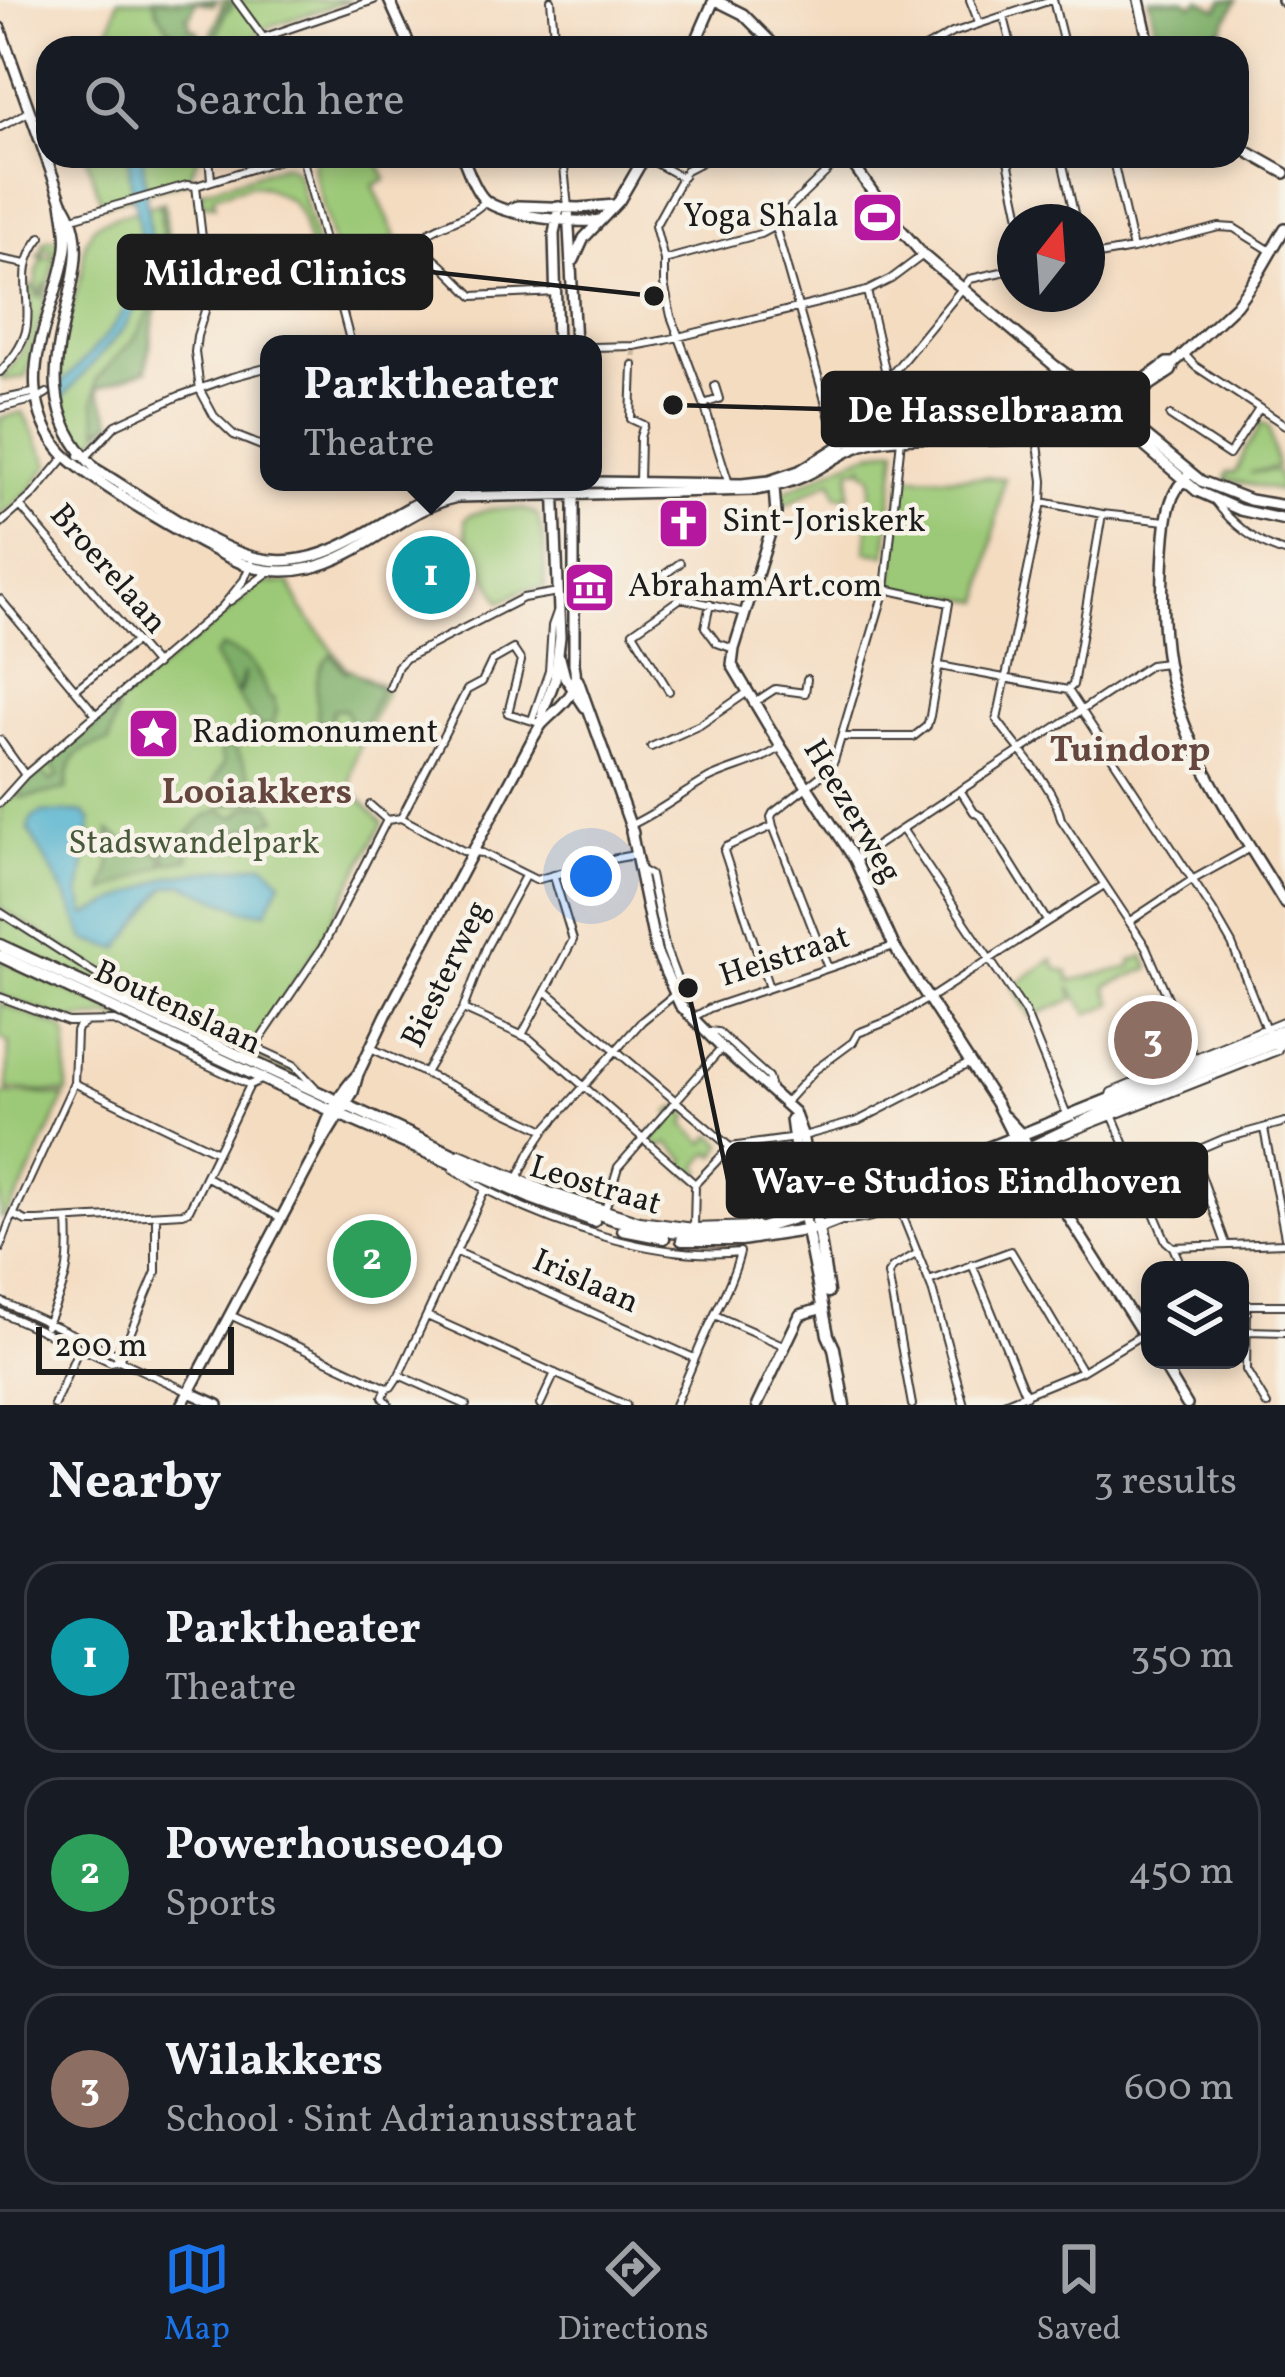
<!DOCTYPE html>
<html lang="en">
<head>
<meta charset="utf-8">
<style>
  :root { --surface:#171b24; --page:#20242c; --text:#f1f3f6; --muted:#9ea1a6; --line:#363941; --accent:#1a73e8 }
  body { margin:0; font-family:Vollkorn,serif; background:var(--page); color:var(--text) }
  .controls { position:absolute; right:36px; bottom:36px; display:grid; overflow:hidden; border-radius:24px; box-shadow:0 6px 18px #0003 }
  .controls button { width:108px; height:108px; display:grid; place-items:center; padding:0; border:0; border-bottom:3px solid var(--line); background:var(--surface); color:var(--text); font:60px sans-serif }
  .compass { position:absolute; left:997px; top:204px; width:108px; height:108px; border-radius:50%; background:var(--surface); box-shadow:0 6px 18px #0003; rotate:17deg }
  .scale { position:absolute; left:36px; bottom:30px; width:198px; box-sizing:border-box; padding-left:12px; border:6px solid #1c1c1c; border-top:0; font-size:33px; line-height:42px; white-space:nowrap; color:#1c1c1c; -webkit-text-stroke:9px #f7f3e8; paint-order:stroke }
  .you { position:absolute; left:591px; top:876px; width:42px; height:42px; margin:-30px; border:9px solid #fff; border-radius:50%; background:#1a73e8; box-shadow:0 0 0 18px #1a73e833 }
  .badge { display:grid; place-items:center; width:78px; height:78px; border-radius:50%; background:var(--accent); color:#fff; font-size:39px; font-weight:700 }
  .pin { position:absolute; translate:-50% -50%; border:6px solid #fff; box-shadow:0 3px 12px #0006 }
  .popup { position:absolute; left:260px; top:335px; width:342px; height:156px; box-sizing:border-box; display:grid; place-content:center; border-radius:24px; background:var(--surface); filter:drop-shadow(0 3px 9px #0005); font-size:39px; white-space:nowrap; color:var(--muted) }
  .popup b { font-size:45px; color:var(--text) }
  .popup::after { content:''; position:absolute; left:50%; top:100%; margin-left:-24px; border:24px solid transparent; border-top-color:var(--surface) }
  .list { margin:0; padding:0; list-style:none }
  h2 { display:flex; justify-content:space-between; align-items:center; height:156px; margin:0; padding:0 48px; font-size:51px }
  h2 small { font-size:39px; font-weight:400; color:var(--muted) }
  .list li { display:grid; grid-template-columns:78px 1fr auto; gap:36px; align-items:center; box-sizing:border-box; height:192px; margin:0 24px 24px; padding:0 24px; border:3px solid var(--line); border-radius:36px }
  .list b { display:block; font-size:45px; white-space:nowrap }
  .list p { margin:0; font-size:39px; white-space:nowrap; color:var(--muted) }
  .list em { font-size:39px; font-style:normal; color:var(--muted) }
  .icon { flex:none; width:66px; height:66px; fill:none; stroke:currentColor; stroke-width:2; stroke-linecap:round; stroke-linejoin:round }
  .map { position:relative; flex:none; width:1285px; height:1405px; overflow:hidden }
  .search { position:absolute; background:var(--surface); box-shadow:0 6px 18px #0003; left:36px; right:36px; top:36px; height:132px; display:flex; align-items:center; gap:30px; box-sizing:border-box; padding:0 42px; border-radius:36px; color:var(--muted); font-size:45px }
  .sheet { height:804px; background:var(--surface) }
  nav { display:flex; justify-content:space-around; align-items:center; box-sizing:border-box; height:168px; border-top:3px solid var(--line); background:var(--surface); font-size:33px; color:var(--muted) }
  nav a { display:grid; justify-items:center; gap:6px }
  nav .on { color:var(--accent) }
  .map>svg:first-child { display:block }
  .green { fill:#9cc977; stroke:#5c724a; stroke-width:3 }
  .forest { fill:#7dad68; stroke:#4c6442; stroke-width:3 }
  .water { fill:#4fb1ce; stroke:#366675; stroke-width:3 }
  .lines { fill:none; stroke-linecap:round; stroke-linejoin:round }
  .street-tunnel { stroke:#c9b6a0; stroke-width:6; stroke-dasharray:6 3; stroke-linecap:butt }
  .street-casing { stroke:#3c3935; stroke-width:10 }
  .secondary-casing { stroke:#3c3935; stroke-width:14 }
  .primary-casing { stroke:#3c3935; stroke-width:15 }
  .street { stroke:#fff; stroke-width:6 }
  .secondary { stroke:#fff; stroke-width:9 }
  .primary { stroke:#fff; stroke-width:10 }
  .labels { text-anchor:middle; dominant-baseline:central; stroke-width:9; stroke-linejoin:round; paint-order:stroke }
  .poi-label { font-size:33px; fill:#1c1c1c; stroke:#f7f3e8; text-anchor:start }
  .street-label { font-size:33px; fill:#1c1c1c; stroke:#f7f3e8 }
  .park-label { font-size:33px; fill:#49593c; stroke:#f7f3e8 }
  .neighbourhood-label { font-size:36px; font-weight:bold; fill:#654740; stroke:#f7f3e8 }
  .leader { fill:none; stroke:#1c1c1c; stroke-width:4.5 }
  .callout-dot { fill:#1c1c1c; stroke:#f7f3e8; stroke-width:4.5 }
  .callout { fill:#1c1c1c; stroke:#1c1c1c; stroke-width:4.5 }
  .callout-label { font-size:36px; text-anchor:middle; font-weight:bold; fill:#fff }
</style>
</head>
<body>
<div class="map">
<svg width="1285" height="1405" viewBox="0 0 1285 1405">
  <rect width="100%" height="100%" fill="#f7f3e8"/>
  <filter id="ink" filterUnits="userSpaceOnUse"><feTurbulence type="fractalNoise" baseFrequency=".00833" numOctaves="2"/><feDisplacementMap in="SourceGraphic" scale="24" xChannelSelector="R" yChannelSelector="G"/><feConvolveMatrix kernelMatrix="1 2 1 2 8 2 1 2 1" color-interpolation-filters="sRGB"/></filter>
  <filter id="wash" filterUnits="userSpaceOnUse"><feTurbulence type="fractalNoise" baseFrequency=".004" numOctaves="4" result="noise"/><feDisplacementMap in="SourceGraphic" scale="48" xChannelSelector="R" yChannelSelector="G"/><feGaussianBlur stdDeviation="2.7" result="paint"/><feColorMatrix in="noise" values="0 0 0 0 0 0 0 0 0 0 0 0 0 0 0 0 0 1.4 0 .05"/><feComposite in="paint" operator="in"/></filter>
  <g filter="url(#wash)">
    <rect width="100%" height="100%" fill="#f4dcc1"/>
    <path class="green" d="M118 0H171L184 31 207 47 212 42 223 0H351L270 26 239 48H82L78 35 87 32 98 38 109 32Z
      M86 156H199L187 181 102 205Z
      M318 156H375L386 180 373 185 397 239 345 252 333 246 313 166Z
      M285 165 297 172 317 248 310 250 300 214 291 201 265 187 250 185 213 196 215 205 203 204 202 191Z
      M164 202 172 273 154 317 147 370 97 388 113 422 88 445H85L70 427 61 411 58 361 82 271 85 243 94 226 102 221Z
      M50 239 60 240 26 377 3 380 1 378C31 349 33 326 28 286H33L38 298 42 296 46 282 39 295C34 281 35 268 45 257L50 256 51 260 52 249 46 250 41 258 38 256 44 246 43 242Z
      M23 412 49 464 32 488 0 517V418Z
      M1256 419 1269 427 1277 467 1250 473 1273 470 1278 473 1281 491 1226 480 1227 473H1235L1245 451 1260 427 1254 421Z
      M897 448 886 554 866 552 872 478 871 474 866 473 863 465 860 469 851 468 849 496H837L832 480 783 506 782 492C824 477 849 453 897 448Z
      M903 476 1004 478 982 601 892 588Z
      M492 509H523L537 514 544 541 545 587 523 590 501 602 467 539 465 520 469 515Z
      M258 583H290L302 609 346 668 385 687 386 692C371 724 350 753 351 789L383 823 318 946 252 1046 116 980 0 908V808L9 796 14 798 29 778 244 599Z
      M0 915 131 992 130 995 290 1069 294 1068 303 1079 0 941Z
      M1144 956 1150 968 1106 986 1113 1004 1088 1014 1070 987 1074 999 1031 1017 1012 986 1053 959 1057 969 1067 971 1070 981 1131 967V961Z
      M0 960 190 1047 207 1060 112 1017 67 1020 0 995Z
      M0 1003 64 1029 67 1038V1093L7 1090 9 1043 0 1038Z
      M23 1093 65 1097 22 1190 3 1218 0 1217V1095Z
      M676 1107 689 1116 684 1124 705 1143 713 1135 723 1144 716 1156 710 1152 698 1166 702 1171 694 1177 681 1167 687 1160 668 1143 661 1149 650 1137 655 1130 660 1133 673 1117 669 1113Z"/>
    <path class="forest" d="M154 0H218L213 5 196 1 191 15H187L186 18 190 20 189 27 197 30 201 39 208 44 221 11 229 2 233 6 224 15 214 48H178C175 30 156 18 154 0Z
      M1149 0H1185L1192 5 1200 0 1218 9 1223 0H1237L1222 29 1159 44Z
      M164 203 171 273 154 317 146 370 97 388 112 421 98 430 94 403 97 378 135 338 153 304 158 288 163 245 160 204Z
      M222 647C252 656 259 669 268 697L273 698 277 711 272 726H257L236 694 242 691 244 672 239 689 235 692 216 660 214 655Z
      M331 654 346 672 349 669 381 689 359 735 345 710H333L331 722H318C317 697 310 673 331 654Z
      M115 709 117 711 109 742C76 750 69 756 66 790L22 798 17 794 41 771 51 781 59 775 50 764Z
      M230 744H233L264 798 221 806 213 782 224 763 220 751Z
      M268 804 277 819 193 846 188 850 189 859 167 863 164 850 184 837 204 817 221 810 230 816 236 817 247 806Z
      M109 831 140 851H159L164 865 104 892 111 863Z"/>
    <path class="water" d="M129 156H143C145 225 166 262 124 328L59 402 57 388C92 351 138 312 141 258 143 223 128 190 129 156Z
      M75 812 84 813 91 821 80 895 86 915 171 876 265 864 281 881 266 912 244 910 183 884 166 887 119 949 85 940 72 907 28 829 31 819 41 813Z"/>
  </g>
  <g filter="url(#ink)">
    <g class="lines">
      <path class="street-tunnel" d="M633 365 634 350"/>
      <defs>
        <path id="street" d="M236 0 271 48
          M551 0 555 48
          M970 0 979 23
          M1053 0 1065 48
          M1004 17 1012 48
          M252 48 265 37 374 0
          M925 48 952 33 1051 0
          M0 127 29 112
          M209 156 211 180
          M302 156 351 344
          M563 156 568 208
          M713 156 686 170 655 226 664 260V284L671 316 704 404 730 487
          M1007 156 1021 222
          M1061 156 1076 222
          M1112 156 1133 249
          M645 157 681 177
          M956 157 960 156
          M196 186 209 298 197 336 195 352 200 390 214 416 234 435 269 449
          M69 219 187 185 196 186 292 156
          M415 246C431 222 466 223 485 201
          M1087 257 1133 249 1219 227 1234 228 1271 251
          M0 259 26 264
          M664 260 760 234 775 226
          M867 291 887 378
          M209 298C243 290 276 283 309 273 335 266 388 237 416 247 434 254 458 282 473 296L557 292
          M593 347 634 346 666 340 867 291 891 279 923 255
          M1185 355 1195 366 1285 425
          M633 365 631 419 644 425 640 437 639 482
          M0 372C11 360 22 347 26 331 33 295 14 271 41 237
          M0 400 37 392
          M704 404 719 399 715 386
          M0 408 37 399 47 393
          M1170 416 1229 455 1259 409
          M834 430 859 414 970 279 1015 269
          M1037 437 1043 481 1042 502 997 720C1016 747 1055 787 1061 819L1146 947 1194 1058
          M838 446 775 226 780 217 843 156
          M79 456 88 455 116 425 179 396 232 377 269 367
          M415 482 424 500
          M1215 501C1231 523 1258 545 1285 552
          M1042 502 1102 514 1166 521
          M21 507 156 665
          M0 524 33 495 65 457
          M680 563 664 575 681 598
          M0 599 96 715
          M230 601 270 571
          M710 604 705 627 717 643 734 649
          M940 666 1068 690 1213 911 1232 944 1266 1029
          M390 688 398 666 406 658 523 598 558 592
          M76 689 136 641
          M1068 690 1073 685 1102 514
          M669 691 633 632 681 598 745 613
          M755 702 775 689 805 693 807 679
          M532 720 549 671 552 626 557 612
          M843 737H913L927 726 930 716 949 603 885 589
          M0 740 25 775
          M651 747 700 725 748 692
          M960 790 974 812 982 817 1047 921
          M0 803 25 775 222 607 244 580 251 563
          M370 805 387 820
          M401 818 467 690 482 682 492 661 513 649 521 661 508 713 542 724
          M387 820 401 818 463 851 482 853 536 880 607 860 634 855
          M631 825C659 812 681 794 708 779 732 767 759 763 781 747
          M773 826 828 968
          M902 829 1025 1012 1067 1115
          M855 860 1150 665 1167 663
          M0 912 96 974 294 1065 315 1087
          M1130 921 1192 880 1250 848
          M769 988 724 851 726 847 773 826 771 817 773 813 827 771 834 761 885 589 901 439
          M0 997 68 1022 114 1021 250 1085
          M463 1009 530 1039 695 1184 730 1147 546 991
          M694 1017 710 1008 894 946
          M708 1031 718 1032 768 1077 771 1088
          M522 1035 573 940 554 877
          M255 1047 322 948 387 820
          M371 1048 545 1130
          M425 1073 463 1009 486 948 525 876
          M74 1083 217 1152
          M1109 1098 1111 1092 1285 1020
          M785 1103 815 1070 853 1042 858 1033 891 1020 936 994 1104 885
          M1113 1117 1166 1241 1173 1247 1183 1270
          M1264 1129 1285 1237
          M1064 1135 1277 1051 1282 1042
          M730 1147 796 1138 858 1121 970 1063
          M460 1153 547 1190 640 1220 694 1227 757 1225
          M1193 1153 1226 1244
          M453 1169C464 1175 474 1183 485 1189 556 1226 659 1261 740 1252 733 1281 718 1306 706 1333 695 1357 686 1381 675 1405
          M1137 1176 1223 1139 1285 1122
          M207 1177 282 1219
          M518 1178 530 1153 545 1130 642 1021 679 991 680 987 666 950 650 875 641 870
          M899 1207 932 1289 964 1405
          M605 1210 618 1167 722 1048
          M14 1215 26 1221H38L183 1213 189 1210 250 1085 263 1079
          M843 1221C871 1221 921 1203 941 1184
          M694 1227 695 1184
          M1173 1247 1285 1243
          M0 1249 9 1224 74 1083 76 1032 78 1027 84 1024
          M457 1252 694 1358
          M972 1264 1026 1396
          M929 1281 1011 1251 1082 1371
          M0 1301 116 1354 119 1360 189 1392
          M1240 1305H1285
          M1247 1305 1246 1370 1267 1405
          M0 1312 111 1362 119 1360
          M230 1315 387 1388
          M427 1316 626 1405
          M717 1316 785 1346
          M46 1326C66 1281 71 1270 68 1220
          M1247 1331 1285 1332
          M119 1360 156 1272V1215
          M399 1375 466 1405
          M387 1388 391 1387 399 1375 485 1189
          M387 1388 383 1397 389 1405
          M54 1405 79 1348
          M540 1405 555 1373
          M912 1405 888 1274 893 1267 918 1253
          M999 1405 1082 1371 1150 1330"/>
        <path id="secondary" d="M389 0 411 48
          M715 0 743 14 777 48
          M1139 0 1150 48
          M1282 0 1285 2
          M0 28 62 202C114 274 0 375 96 469 140 495 209 547 257 558 330 574 379 515 443 492 470 483 497 483 525 482
          M693 48 714 0
          M1237 146 1285 173
          M462 156C468 169 474 190 485 200 500 215 579 225 600 220
          M847 156 891 218 923 255 1055 366 1107 404 1201 481 1250 500 1285 506
          M62 202C64 218 68 232 66 248 60 295 31 342 36 391 38 412 46 433 60 450 80 476 222 560 255 568 273 572 292 572 310 568 364 556 404 508 458 497L755 490C773 487 791 483 808 474 830 463 849 447 874 442 913 434 955 440 994 440 1068 439 1113 411 1171 371L1174 363 1236 305 1257 276 1285 228
          M568 208 575 344
          M510 209 518 206 579 208 615 205
          M574 260 584 238 619 201 645 156
          M557 344 554 234 559 207
          M1075 387 1197 491 1240 510 1285 520
          M1012 433 1067 422 1114 402 1167 363H1174
          M1191 473C1167 491 1166 522 1164 550 1162 587 1161 624 1167 661 1182 752 1239 827 1285 904
          M769 481 774 487 776 514 734 649 732 665 781 747 855 860 894 946 996 1103 1021 1152 1042 1175
          M593 482 742 484 769 481 799 471 846 442 865 436 899 433
          M560 658 565 677 585 707
          M578 680 633 833
          M542 724 543 711 555 679 560 637 554 482
          M631 831 656 951 680 1005 722 1048 794 1112 802 1134 815 1212
          M1005 1117 1022 1135 1042 1175 1150 1345
          M791 1119 804 1216
          M320 1141C328 1116 339 1093 358 1074
          M1160 1360 1187 1405
          M189 1392 218 1405
          M182 1405 318 1149 353 1092 358 1074 386 1015 531 742C532 740 540 726 542 724 561 704 581 696 574 664V482
          M757 1405 800 1315 823 1308"/>
        <path id="primary" d="M0 945 530 1190 616 1220 658 1230 708 1234 755 1230 880 1191 1285 1029
          M0 956 341 1115 531 1198 594 1221
          M804 1216 828 1335 834 1348 844 1405
          M817 1221 828 1292
          M623 1230 664 1238
          M682 1240H741L818 1228 948 1177 1012 1156 1112 1108 1285 1039"/>
      </defs>
      <use href="#street" class="street-casing"/>
      <use href="#secondary" class="secondary-casing"/>
      <use href="#primary" class="primary-casing"/>
      <use href="#street" class="street"/>
      <use href="#secondary" class="secondary"/>
      <use href="#primary" class="primary"/>
    </g>
  </g>
  <defs>
    <symbol id="stadium-square" viewBox="-11 -11 22 22"><rect x="-9" y="-9" width="18" height="18" rx="4" fill="#b5179e" stroke="#f7f3e8"/><path d="M0-5a6.5 5 0 1 0 0 10a6.5 5 0 1 0 0-10ZM-3.5-1.8h7v3.6h-7Z" fill="#fff"/></symbol>
    <symbol id="church-square" viewBox="-11 -11 22 22"><rect x="-9" y="-9" width="18" height="18" rx="4" fill="#b5179e" stroke="#f7f3e8"/><path d="M-1.2-6h2.4v3.5h3.3v2.4h-3.3V6h-2.4V-.1h-3.3v-2.4h3.3Z" fill="#fff"/></symbol>
    <symbol id="museum-square" viewBox="-11 -11 22 22"><rect x="-9" y="-9" width="18" height="18" rx="4" fill="#b5179e" stroke="#f7f3e8"/><path d="M0-6L6-3V-2H-6V-3ZM-5-1h2V3h-2ZM-1-1h2V3h-2ZM3-1h2V3H3ZM-6 4H6V6H-6Z" fill="#fff"/></symbol>
    <symbol id="sight-square" viewBox="-11 -11 22 22"><rect x="-9" y="-9" width="18" height="18" rx="4" fill="#b5179e" stroke="#f7f3e8"/><path d="M0-6L1.8-2.2L6-1.7L2.9 1.2L3.7 5.4L0 3.3L-3.7 5.4L-2.9 1.2L-6-1.7L-1.8-2.2Z" fill="#fff"/></symbol>
  </defs>
  <g fill-rule="evenodd">
    <use href="#stadium-square" x="848" y="188" width="59" height="59"/>
    <use href="#church-square" x="654" y="494" width="59" height="59"/>
    <use href="#museum-square" x="560" y="558" width="59" height="59"/>
    <use href="#sight-square" x="124" y="704" width="59" height="59"/>
  </g>
  <g class="labels">
    <g class="poi-label">
      <text x="839" y="218" text-anchor="end">Yoga Shala</text>
      <text x="722" y="523">Sint-Joriskerk</text>
      <text x="628" y="588">AbrahamArt.com</text>
      <text x="192" y="734">Radiomonument</text>
    </g>
    <g class="street-label">
      <text transform="translate(107 570) rotate(49)">Broerelaan</text>
      <text transform="translate(851 812) rotate(59)">Heezerweg</text>
      <text transform="translate(785 958) rotate(-18)">Heistraat</text>
      <text transform="translate(447 975) rotate(-64)">Biesterweg</text>
      <text transform="translate(177 1009) rotate(25)">Boutenslaan</text>
      <text transform="translate(595 1187) rotate(17)">Leostraat</text>
      <text transform="translate(585 1283) rotate(24)">Irislaan</text>
    </g>
    <g class="park-label">
      <text x="194" y="845">Stadswandelpark</text>
    </g>
    <g class="neighbourhood-label">
      <text x="1130" y="752">Tuindorp</text>
      <text x="257" y="794">Looiakkers</text>
    </g>
  </g>
  <path class="leader" d="M654 296L431 272M673 405L823 409M688 988L728 1180"/>
  <g class="callout-dot">
    <circle cx="654" cy="296" r="12"/>
    <circle cx="673" cy="405" r="12"/>
    <circle cx="688" cy="988" r="12"/>
  </g>
  <g class="callout">
    <rect x="119" y="236" width="312" height="72" rx="12"/>
    <rect x="823" y="373" width="325" height="72" rx="12"/>
    <rect x="728" y="1144" width="478" height="72" rx="12"/>
  </g>
  <g class="callout-label">
    <text x="275" y="285">Mildred Clinics</text>
    <text x="986" y="422">De Hasselbraam</text>
    <text x="967" y="1193">Wav-e Studios Eindhoven</text>
  </g>
</svg>
<div class="controls">
<button><svg class="icon" aria-label="layers" viewBox="0 0 24 24"><path d="M12 4l9 5-9 5-9-5zM3 14l9 5 9-5"/></svg></button>
</div>
<svg class="compass" viewBox="-18 -18 36 36"><path d="M0-13l5 13h-10z" fill="#e53935"/><path d="M0 13l5-13h-10z" fill="#9ea1a6"/></svg>
<div class="scale">200 m</div>
<div class="you"></div>
<div class="pin badge" style="left:431px;top:575px;background:#0f9aa8">1</div>
<div class="popup"><b>Parktheater</b>Theatre</div>
<div class="pin badge" style="left:372px;top:1259px;background:#2e9e5b">2</div>
<div class="pin badge" style="left:1153px;top:1040px;background:#8d6e63">3</div>
<div class="search"><svg class="icon" aria-label="search" viewBox="0 0 24 24"><circle cx="10" cy="10" r="6"/><path d="M15 15l6 6"/></svg>Search here</div>
</div>
<section class="sheet">
<h2>Nearby<small>3 results</small></h2>
<ul class="list">
<li><span class="badge" style="background:#0f9aa8">1</span><div><b>Parktheater</b><p>Theatre</p></div><em>350 m</em></li>
<li><span class="badge" style="background:#2e9e5b">2</span><div><b>Powerhouse040</b><p>Sports</p></div><em>450 m</em></li>
<li><span class="badge" style="background:#8d6e63">3</span><div><b>Wilakkers</b><p>School · Sint Adrianusstraat</p></div><em>600 m</em></li>
</ul>
</section>
<nav>
<a class="on"><svg class="icon" aria-label="map" viewBox="0 0 24 24"><path d="M3 6l6-2 6 2 6-2v14l-6 2-6-2-6 2zM9 4v14M15 6v14"/></svg>Map</a>
<a><svg class="icon" aria-label="directions" viewBox="0 0 24 24"><path d="M12 3l9 9-9 9-9-9zM9 14v-3h6M13 9l2 2-2 2"/></svg>Directions</a>
<a><svg class="icon" aria-label="saved" viewBox="0 0 24 24"><path d="M7 4h10v16l-5-4-5 4z"/></svg>Saved</a>
</nav>
</body>
</html>
